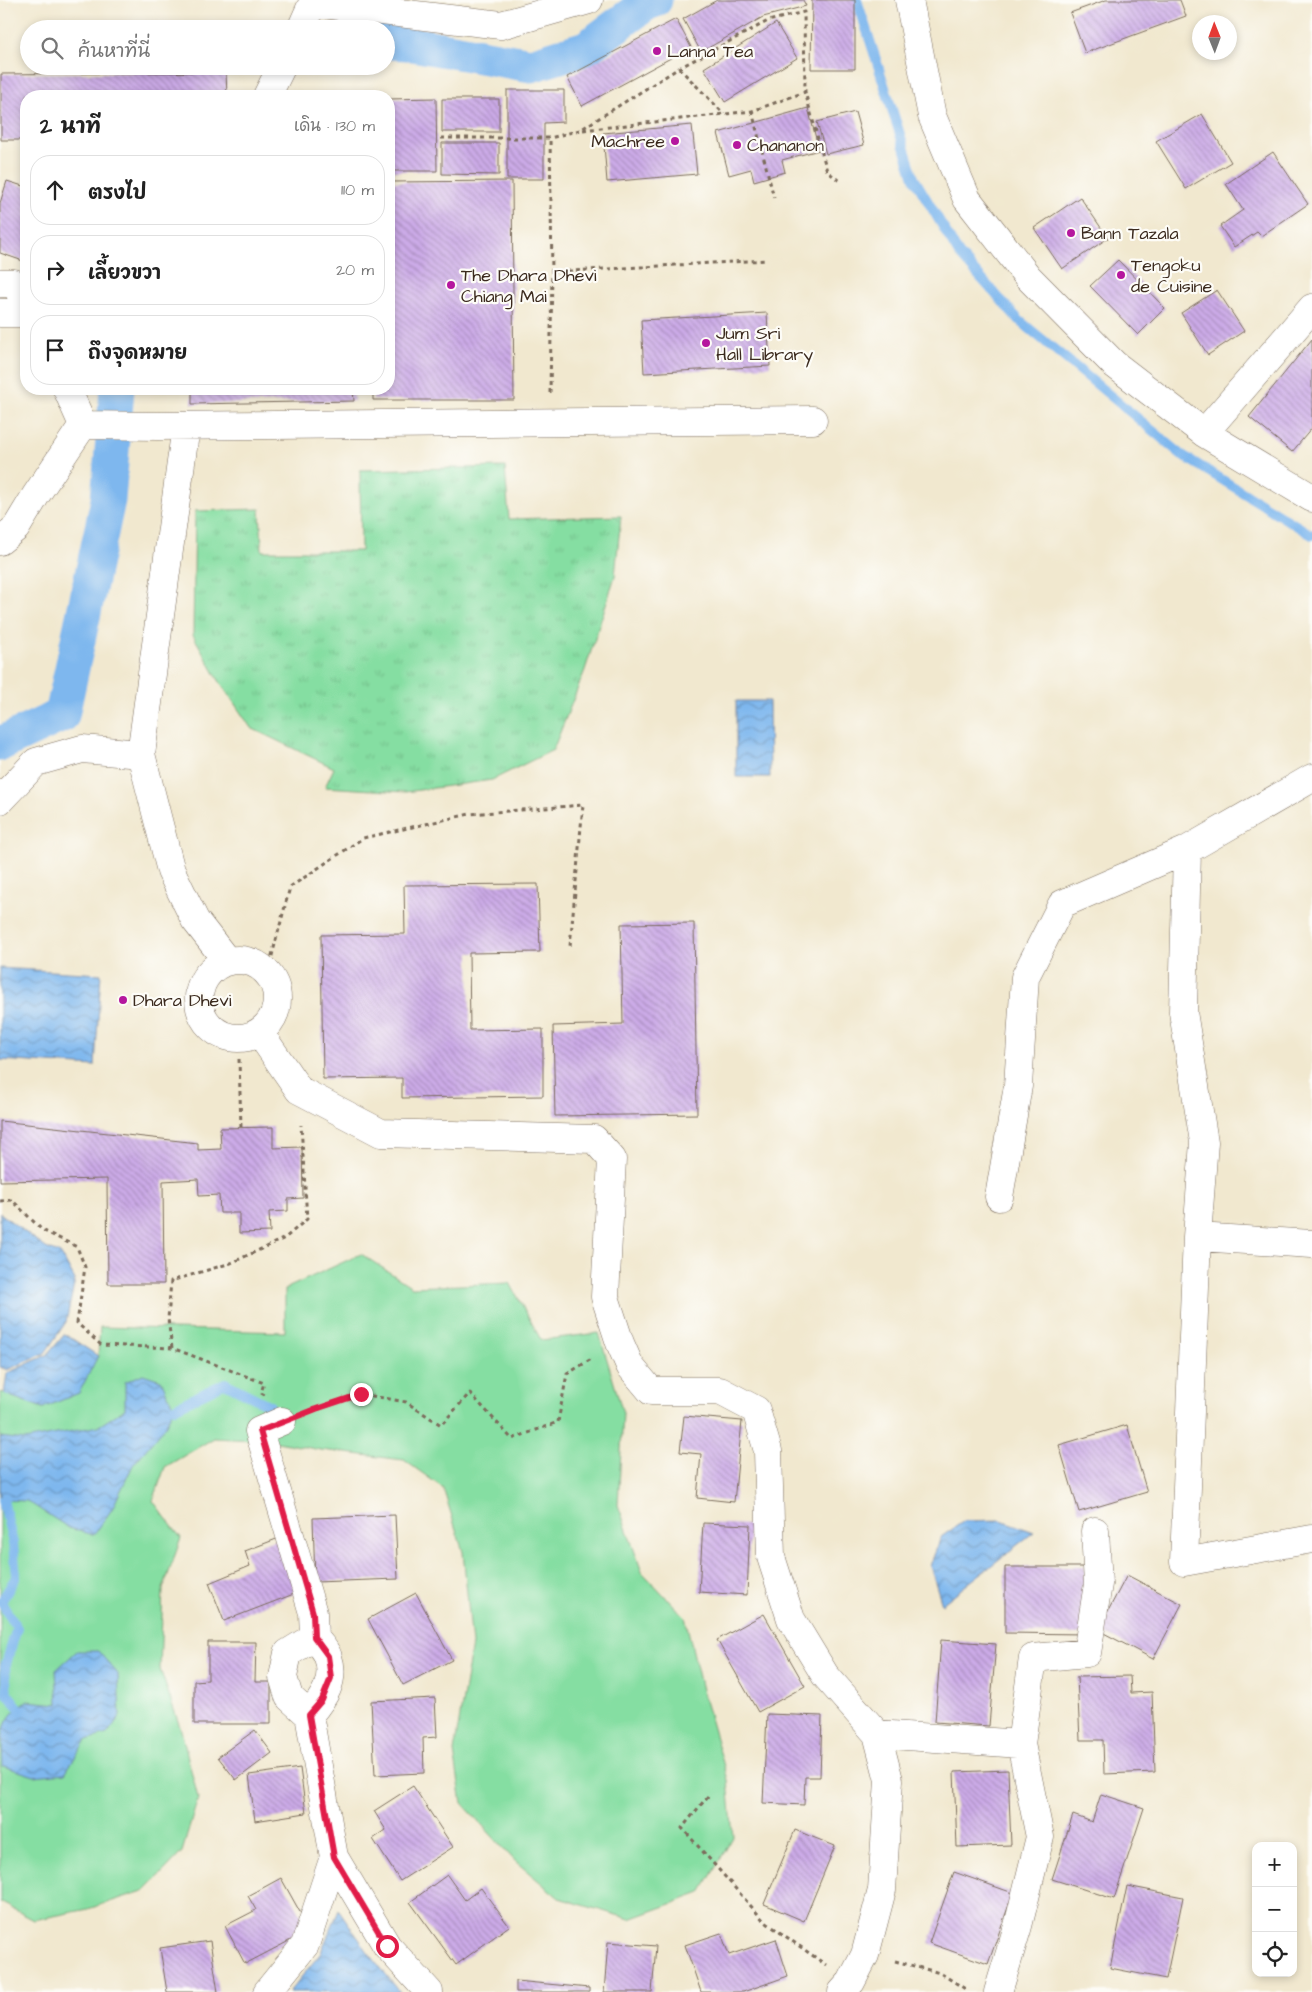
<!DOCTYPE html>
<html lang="th">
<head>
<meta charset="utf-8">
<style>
  :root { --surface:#fff; --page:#f6f6f6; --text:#222; --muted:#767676; --line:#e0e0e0 }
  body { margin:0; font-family:"Architects Daughter","Playpen Sans Thai",sans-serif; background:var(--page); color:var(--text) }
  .controls { position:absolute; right:15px; bottom:15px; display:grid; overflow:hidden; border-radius:10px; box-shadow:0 2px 8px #0003 }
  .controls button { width:45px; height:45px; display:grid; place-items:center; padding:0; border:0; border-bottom:1px solid var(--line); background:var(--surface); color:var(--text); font:25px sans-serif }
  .compass { position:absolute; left:1192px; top:15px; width:45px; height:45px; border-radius:50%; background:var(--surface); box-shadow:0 2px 8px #0003; rotate:359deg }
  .stop { position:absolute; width:15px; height:15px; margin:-11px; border:4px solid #e11d48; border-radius:50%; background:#fff }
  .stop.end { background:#e11d48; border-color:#fff; box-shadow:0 1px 5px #0008 }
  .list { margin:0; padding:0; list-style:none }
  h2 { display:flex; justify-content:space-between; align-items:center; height:65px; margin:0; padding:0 20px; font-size:21px }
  h2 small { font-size:16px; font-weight:400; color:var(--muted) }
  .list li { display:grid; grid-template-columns:32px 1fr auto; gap:15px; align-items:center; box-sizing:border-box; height:70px; margin:0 10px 10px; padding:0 10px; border:1px solid var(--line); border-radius:20px }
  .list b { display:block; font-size:19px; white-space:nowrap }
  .list em { font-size:16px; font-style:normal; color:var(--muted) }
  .icon { flex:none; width:28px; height:28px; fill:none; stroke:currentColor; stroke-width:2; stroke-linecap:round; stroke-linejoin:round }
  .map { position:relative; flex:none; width:1312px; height:1992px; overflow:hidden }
  .search { position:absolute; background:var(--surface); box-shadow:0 2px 8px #0003; left:20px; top:20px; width:375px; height:55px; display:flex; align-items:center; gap:12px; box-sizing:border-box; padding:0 18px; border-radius:28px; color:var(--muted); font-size:19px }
  .panel { position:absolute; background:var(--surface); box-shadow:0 2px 8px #0003; left:20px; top:90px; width:375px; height:305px; border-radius:20px }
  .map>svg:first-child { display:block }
  .grass { fill:url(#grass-tufts); stroke:#608460 }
  .park { fill:#85dea2; stroke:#608460 }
  .water { fill:url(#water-waves); stroke:#5c7086 }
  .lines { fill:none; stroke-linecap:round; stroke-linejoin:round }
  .stream { stroke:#7eb7ee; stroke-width:10 }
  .canal { stroke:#7eb7ee; stroke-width:35 }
  .building { fill:url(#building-back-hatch) }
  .minor-casing { stroke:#7b6c5c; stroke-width:29 }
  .path { stroke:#7b6c5c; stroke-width:3; stroke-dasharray:4 4; stroke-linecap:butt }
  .minor { stroke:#fff; stroke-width:28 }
  .route { stroke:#e11d48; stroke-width:6 }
  .poi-dot { fill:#b5179e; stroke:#fdfcf7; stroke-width:2 }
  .labels { text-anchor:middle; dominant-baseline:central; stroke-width:4.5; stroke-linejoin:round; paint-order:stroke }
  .poi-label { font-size:18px; fill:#3b2a1e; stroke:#fdfcf7; text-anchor:start }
</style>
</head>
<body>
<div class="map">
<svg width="1312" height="1992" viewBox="0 0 1312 1992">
  <defs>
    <pattern id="grass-tufts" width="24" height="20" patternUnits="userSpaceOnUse" patternTransform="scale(1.25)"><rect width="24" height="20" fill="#85dea2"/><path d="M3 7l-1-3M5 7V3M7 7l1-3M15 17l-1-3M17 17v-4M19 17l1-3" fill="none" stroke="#74bf8b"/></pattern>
    <pattern id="water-waves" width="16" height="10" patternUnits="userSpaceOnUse" patternTransform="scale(1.25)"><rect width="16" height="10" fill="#7eb7ee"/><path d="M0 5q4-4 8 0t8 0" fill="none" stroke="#6895c0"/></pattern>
    <pattern id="building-back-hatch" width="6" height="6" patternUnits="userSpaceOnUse" patternTransform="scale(1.25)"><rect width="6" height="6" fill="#ccabe8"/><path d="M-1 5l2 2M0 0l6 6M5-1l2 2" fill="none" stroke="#a78bbb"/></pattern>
  </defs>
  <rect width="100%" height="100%" fill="#fdfcf7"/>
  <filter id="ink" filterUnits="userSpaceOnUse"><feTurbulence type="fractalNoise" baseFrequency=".02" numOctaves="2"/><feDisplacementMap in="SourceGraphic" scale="10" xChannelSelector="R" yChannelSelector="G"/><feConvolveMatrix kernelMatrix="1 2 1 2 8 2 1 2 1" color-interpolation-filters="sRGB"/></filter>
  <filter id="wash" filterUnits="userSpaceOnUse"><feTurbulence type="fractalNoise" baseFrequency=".0096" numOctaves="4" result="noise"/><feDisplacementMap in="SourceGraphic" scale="20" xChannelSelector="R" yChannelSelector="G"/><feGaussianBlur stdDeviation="1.12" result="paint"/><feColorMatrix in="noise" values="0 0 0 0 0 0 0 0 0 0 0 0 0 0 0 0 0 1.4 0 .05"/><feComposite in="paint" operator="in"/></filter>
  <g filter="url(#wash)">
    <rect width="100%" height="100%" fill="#f1e8cf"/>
    <path class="grass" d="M505 467 509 519 621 516 615 576 585 670 553 750 492 780 405 792 325 787 334 768 251 728 218 679 193 635 195 511 260 509 262 551H361L360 470Z"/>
    <path class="park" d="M361 1254 412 1287 510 1283 541 1340 599 1333 623 1413 618 1505 642 1572 685 1617 702 1690 728 1780 733 1837 701 1893 630 1919 559 1898 515 1861 462 1803 454 1752 472 1644 463 1552 443 1488 404 1460 321 1450 272 1441 214 1438 165 1467 153 1501 181 1538 163 1589 160 1669 181 1730 198 1798 182 1852 146 1890 88 1909 34 1920 0 1902V1392L43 1408 98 1356 100 1327 285 1332V1289Z"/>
    <path class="water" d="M736 701H769L770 777H736Z
      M0 968 101 974 95 1066 0 1060Z
      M0 1213 46 1248 61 1254 75 1280 66 1322 45 1353 7 1370 0 1367Z
      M65 1334 98 1356 79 1393 43 1408 4 1394 7 1373 47 1355Z
      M143 1374 161 1380 174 1408 164 1428 133 1465 112 1509 94 1535 69 1528 27 1501 3 1500 0 1497V1437L25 1440 99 1426 125 1409V1382Z
      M1001 1520 1034 1532 942 1604 930 1566 941 1537 964 1521Z
      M77 1651H98L118 1674 120 1716 107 1734 86 1740 65 1773 34 1776 3 1766C1 1735 0 1719 27 1701L58 1704 56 1670Z
      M339 1910 368 1952 400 1992H289L320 1954Z"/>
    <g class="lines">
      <path class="stream" d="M857 0 914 178 959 254 1019 320 1182 455 1312 535
        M174 1408 225 1383 270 1406
        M3 1500 13 1543 16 1577 1 1602 17 1628 5 1667 7 1693 18 1707"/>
      <path class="canal" d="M386 42 407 43 531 65 586 48 647 3 655 0
        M0 744 62 715 108 500 117 389"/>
    </g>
    <g id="blocks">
      <path class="building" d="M717 0H803L806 6 763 17 701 52 683 19Z
        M812 0H855V69H811Z
        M1106 0H1180L1186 16 1085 53 1070 13Z
        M676 19 691 47 582 106 567 77Z
        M776 23 797 58 725 102 704 68Z
        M226 72 227 96H26V140H1V74Z
        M507 90H564V122L544 123V179H507Z
        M436 98 437 171H389V99Z
        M442 99H499V132H442Z
        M808 108 819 150 782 160 785 172 754 181 751 169 729 175 718 133Z
        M855 112 864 145 826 154 817 122Z
        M1202 114 1231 162 1186 189 1156 141Z
        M692 125 697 174 607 182 603 133Z
        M442 143H499V175L442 174Z
        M1273 152 1308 204 1261 236 1257 232 1234 247 1220 226 1243 210 1226 184Z
        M7 181 26 187V262L0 253V203Z
        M512 181 514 400H373V389H389V182Z
        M1080 197 1108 238 1062 269 1034 228Z
        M1118 260 1165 308 1138 335 1090 286Z
        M1217 290 1244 331 1208 355 1181 313Z
        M767 313 770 366 644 373 641 320Z
        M1312 339V428L1292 452 1249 417Z
        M192 389H353L354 401 192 404Z
        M538 884 540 952 469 953 470 1030 543 1029V1096L402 1098V1078L323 1079 321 935 405 934 404 885Z
        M694 923 697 1114 555 1116 553 1026 623 1024 621 924Z
        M0 1121 198 1143V1150L221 1149 220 1128 273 1127V1148L302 1147 303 1198 288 1199V1211L269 1212 270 1232 239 1233V1213H220L219 1195 199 1196 198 1179 163 1181 164 1284H108L107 1179 0 1181Z
        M684 1416 742 1421 734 1502 697 1498 701 1454 680 1452Z
        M1127 1425 1147 1492 1079 1512 1059 1445Z
        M395 1515 398 1579 315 1582 313 1518Z
        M703 1523 750 1525 747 1595 699 1592Z
        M279 1538 299 1592 224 1621 209 1583 250 1566 245 1551Z
        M1005 1567H1085V1634L1005 1633Z
        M1127 1575 1182 1604 1153 1659 1098 1630Z
        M416 1593 452 1660 403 1685 368 1619Z
        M764 1614 805 1686 758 1712 717 1640Z
        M941 1640 996 1644 989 1726 935 1722Z
        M208 1642H256L255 1682H271V1724H194V1681L208 1680Z
        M1130 1676 1131 1693 1152 1692 1155 1772 1104 1774 1103 1740H1080L1077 1677Z
        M435 1698 437 1737 423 1738 424 1773 375 1775 371 1701Z
        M767 1714 822 1716 820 1777H805L804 1805 763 1803Z
        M255 1730 272 1753 236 1780 218 1757Z
        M300 1768 306 1813 255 1821 249 1775Z
        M1008 1770 1011 1845 957 1847 954 1772Z
        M413 1786 453 1847 400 1881 373 1839 386 1830 374 1811Z
        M1101 1794 1144 1808 1114 1899 1052 1879 1073 1815 1092 1822Z
        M795 1830 835 1846 804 1921 764 1904Z
        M954 1872 1013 1893 988 1964 929 1943Z
        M447 1875 465 1900 481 1888 509 1926 456 1965 410 1902Z
        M281 1878 310 1930 245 1964 225 1926 256 1910 248 1896Z
        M1127 1886 1183 1897 1166 1979 1110 1968Z
        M721 1933 729 1955 776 1939 788 1976 743 1992H701L685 1945Z
        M210 1941 218 1992H167L160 1948Z
        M608 1942 656 1946 652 1992H604Z
        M516 1981 589 1988V1992H516Z"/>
    </g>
  </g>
  <g filter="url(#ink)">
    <use href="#blocks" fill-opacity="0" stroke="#7b6c5c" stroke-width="1"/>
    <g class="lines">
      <defs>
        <path id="minor" d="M909 0 932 116 967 199 1028 277 1114 364 1204 433 1312 498
          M314 3 501 25 589 0
          M301 29 314 0
          M267 96 282 66
          M0 283H14L26 302
          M0 313H26
          M67 389 83 425
          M83 425 158 426 813 420
          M186 426 141 754 171 871 195 920 227 961
          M1204 433 1312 308
          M0 541 16 528 36 495 83 425
          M0 800 36 762 82 749 141 754
          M1187 850 1183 1012 1204 1142 1197 1237 1184 1562 1312 1539
          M199 999a39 39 0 1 1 78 0a39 39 0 1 1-78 0Z
          M259 1032 299 1090 381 1133 594 1139 612 1159 605 1297 620 1343 630 1366 651 1391H720L756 1410 768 1451 771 1557 791 1619 825 1675 877 1734 889 1780 882 1890 865 1955 851 1982 842 1992
          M999 1197 1018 1086 1025 977 1062 904 1187 850 1312 778
          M1197 1237 1312 1244
          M282 1421 259 1431 313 1613 314 1637
          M309 1715C324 1698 336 1680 328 1657 326 1650 319 1643 314 1637L288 1653 283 1677 289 1697 309 1715 334 1857 387 1946 429 1992
          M877 1734 1021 1744
          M267 1992 305 1945 334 1857
          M998 1992 1018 1926 1040 1837 1021 1744 1033 1658 1087 1653 1098 1584 1095 1531"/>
      </defs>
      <use href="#minor" class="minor-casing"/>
      <path class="path" d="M679 68 724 114
        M752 111 774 198
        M583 130 752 111 805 92
        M441 138H550L580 130 679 68 768 21 804 12 805 92 827 171 842 183
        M552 272 767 260
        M550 393 552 272 550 138
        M266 971 269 967 290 887 363 838 470 814 583 805 570 946
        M239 1059 241 1128
        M0 1201 12 1200 42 1230 77 1247 85 1267 77 1323 101 1345 172 1348 264 1383 261 1393 265 1395
        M172 1348 168 1319 171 1281 231 1263 285 1238 307 1219 301 1125
        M310 1411 361 1394 406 1402 441 1425 470 1393 512 1439 558 1422 567 1374 593 1358
        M708 1796 682 1828 764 1921 826 1965
        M895 1961 940 1973 967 1990"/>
      <use href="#minor" class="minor"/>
    </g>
  </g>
  <g class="lines" filter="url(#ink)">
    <path class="route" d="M361 1394 316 1409 260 1431 313 1613 314 1637 328 1656 331 1678 322 1700 309 1715 334 1857 387 1946"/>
  </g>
  <g class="poi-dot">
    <circle cx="657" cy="51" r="5"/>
    <circle cx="675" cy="141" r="5"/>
    <circle cx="737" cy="145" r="5"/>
    <circle cx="1071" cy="233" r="5"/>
    <circle cx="1121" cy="275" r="5"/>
    <circle cx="451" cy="285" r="5"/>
    <circle cx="706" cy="343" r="5"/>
    <circle cx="123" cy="1000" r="5"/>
  </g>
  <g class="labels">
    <g class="poi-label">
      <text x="667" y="51">Lanna Tea</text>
      <text x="665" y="141" text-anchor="end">Machree</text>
      <text x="747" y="145">Chananon</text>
      <text x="1081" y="233">Bann Tazala</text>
      <text x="1131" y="265">Tengoku<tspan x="1131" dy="21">de Cuisine</tspan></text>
      <text x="461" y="275">The Dhara Dhevi<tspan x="461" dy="21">Chiang Mai</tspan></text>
      <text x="716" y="333">Jum Sri<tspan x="716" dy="21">Hall Library</tspan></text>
      <text x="133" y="1000">Dhara Dhevi</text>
    </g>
  </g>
</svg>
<div class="controls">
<button>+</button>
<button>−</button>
<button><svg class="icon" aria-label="locate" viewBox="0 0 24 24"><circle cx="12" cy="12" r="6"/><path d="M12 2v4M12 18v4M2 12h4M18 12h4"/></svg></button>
</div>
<svg class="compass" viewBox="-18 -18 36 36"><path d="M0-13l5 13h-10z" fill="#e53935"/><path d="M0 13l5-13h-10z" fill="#767676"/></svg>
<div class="stop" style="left:387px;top:1946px"></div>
<div class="stop end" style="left:361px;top:1394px"></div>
<div class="search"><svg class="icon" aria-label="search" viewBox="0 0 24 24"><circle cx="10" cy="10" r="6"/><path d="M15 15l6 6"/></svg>ค้นหาที่นี่</div>
<section class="panel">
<h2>2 นาที<small>เดิน · 130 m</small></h2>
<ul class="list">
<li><svg class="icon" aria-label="ahead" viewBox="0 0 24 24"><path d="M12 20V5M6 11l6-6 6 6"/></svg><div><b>ตรงไป</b></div><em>110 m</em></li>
<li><svg class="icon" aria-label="right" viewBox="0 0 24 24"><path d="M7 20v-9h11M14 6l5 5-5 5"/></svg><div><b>เลี้ยวขวา</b></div><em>20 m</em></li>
<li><svg class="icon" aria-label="arrive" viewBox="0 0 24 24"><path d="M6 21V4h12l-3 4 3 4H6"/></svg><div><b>ถึงจุดหมาย</b></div></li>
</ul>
</section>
</div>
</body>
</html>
